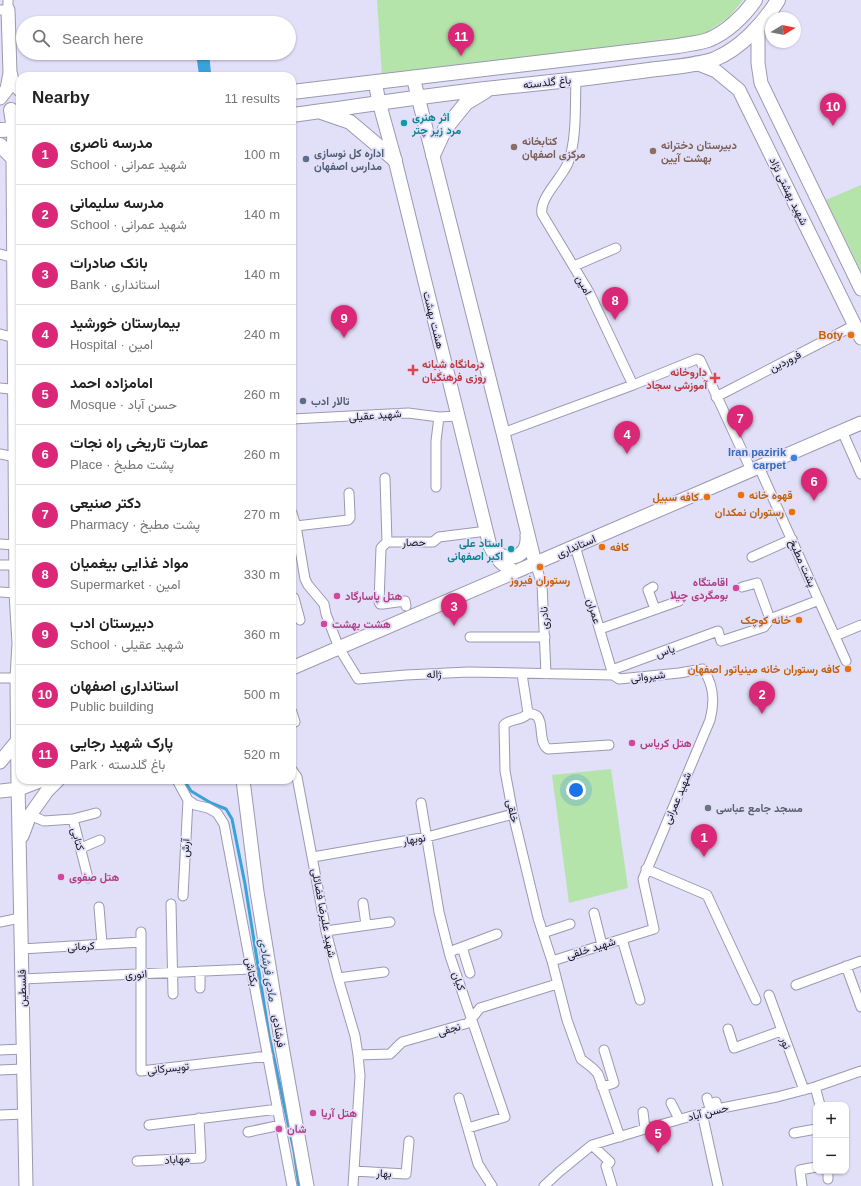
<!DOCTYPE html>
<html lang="en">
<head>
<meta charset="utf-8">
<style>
  :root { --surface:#fff; --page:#f2f2f2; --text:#222; --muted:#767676; --line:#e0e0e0; --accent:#db2777 }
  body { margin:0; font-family:Arial,Vazirmatn,sans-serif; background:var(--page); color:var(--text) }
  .controls { position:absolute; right:12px; bottom:12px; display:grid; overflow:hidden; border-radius:8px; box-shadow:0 1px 3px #0004 }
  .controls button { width:36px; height:36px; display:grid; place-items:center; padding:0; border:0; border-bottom:1px solid var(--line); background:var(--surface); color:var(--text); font:20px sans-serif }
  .compass { position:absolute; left:765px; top:12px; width:36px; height:36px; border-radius:50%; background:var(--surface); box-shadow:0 1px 3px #0004; rotate:80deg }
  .you { position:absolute; left:576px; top:790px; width:14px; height:14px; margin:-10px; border:3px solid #fff; border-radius:50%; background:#1a73e8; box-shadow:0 0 0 6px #1a73e833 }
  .badge { display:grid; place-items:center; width:26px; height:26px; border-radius:50%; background:var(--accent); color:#fff; font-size:13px; font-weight:700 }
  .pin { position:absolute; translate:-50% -33px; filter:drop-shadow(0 1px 2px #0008) }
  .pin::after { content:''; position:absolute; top:21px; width:14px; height:12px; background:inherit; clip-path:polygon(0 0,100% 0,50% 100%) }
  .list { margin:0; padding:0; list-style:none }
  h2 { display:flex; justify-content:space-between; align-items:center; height:52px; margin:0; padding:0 16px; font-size:17px }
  h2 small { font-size:13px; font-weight:400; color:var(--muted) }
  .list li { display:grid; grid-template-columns:26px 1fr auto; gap:12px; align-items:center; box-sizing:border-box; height:60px; padding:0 16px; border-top:1px solid var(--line) }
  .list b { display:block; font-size:15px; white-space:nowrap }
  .list p { margin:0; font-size:13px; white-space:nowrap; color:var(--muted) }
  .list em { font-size:13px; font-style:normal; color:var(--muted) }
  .icon { flex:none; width:22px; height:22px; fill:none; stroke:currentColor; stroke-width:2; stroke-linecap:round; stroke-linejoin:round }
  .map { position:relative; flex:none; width:861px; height:1186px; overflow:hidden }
  .search { position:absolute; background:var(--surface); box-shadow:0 1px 3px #0004; left:16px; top:16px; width:280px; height:44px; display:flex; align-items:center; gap:10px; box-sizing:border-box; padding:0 14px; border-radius:22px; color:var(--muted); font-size:15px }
  .panel { position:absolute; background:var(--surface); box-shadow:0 1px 3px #0004; left:16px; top:72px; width:280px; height:712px; border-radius:12px }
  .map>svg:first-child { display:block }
  .green { fill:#b5e4ab }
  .water { fill:#38a2da }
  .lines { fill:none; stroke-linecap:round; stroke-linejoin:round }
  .stream { stroke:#38a2da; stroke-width:3 }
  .street-casing { stroke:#9c98b0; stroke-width:11 }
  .secondary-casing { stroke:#9c98b0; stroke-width:15 }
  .primary-casing { stroke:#9c98b0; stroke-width:16 }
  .street { stroke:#fff; stroke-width:9 }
  .secondary { stroke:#fff; stroke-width:13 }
  .primary { stroke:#fff; stroke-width:14 }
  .culture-dot { fill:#0f9aa8; stroke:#e2dff8; stroke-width:1.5 }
  .education-dot { fill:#8d6e63; stroke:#e2dff8; stroke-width:1.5 }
  .service-dot { fill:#5c6f8a; stroke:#e2dff8; stroke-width:1.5 }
  .food-dot { fill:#e8710a; stroke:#e2dff8; stroke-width:1.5 }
  .health-dot { fill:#e0444e; stroke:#e2dff8; stroke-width:1.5 }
  .shop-dot { fill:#3f7fe0; stroke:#e2dff8; stroke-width:1.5 }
  .hotel-dot { fill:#d1479c; stroke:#e2dff8; stroke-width:1.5 }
  .worship-dot { fill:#6b7280; stroke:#e2dff8; stroke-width:1.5 }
  .labels { text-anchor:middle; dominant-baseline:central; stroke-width:3.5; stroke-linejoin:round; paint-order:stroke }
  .street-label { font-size:11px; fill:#16151e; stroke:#e2dff8 }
  .culture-label { font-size:11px; font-weight:bold; fill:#0d838f; stroke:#e2dff8; text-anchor:start }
  .education-label { font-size:11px; font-weight:bold; fill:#785e54; stroke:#e2dff8; text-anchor:start }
  .service-label { font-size:11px; font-weight:bold; fill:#4e5e75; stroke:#e2dff8; text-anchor:start }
  .food-label { font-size:11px; font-weight:bold; fill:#c56008; stroke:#e2dff8; text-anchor:end }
  .health-label { font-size:11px; font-weight:bold; fill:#be3a42; stroke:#e2dff8; text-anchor:start }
  .shop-label { font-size:11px; font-weight:bold; fill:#366cbe; stroke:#e2dff8; text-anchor:end }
  .hotel-label { font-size:11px; font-weight:bold; fill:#b23c85; stroke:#e2dff8; text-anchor:start }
  .worship-label { font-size:11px; font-weight:bold; fill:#5b616d; stroke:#e2dff8; text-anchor:start }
  .water-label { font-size:12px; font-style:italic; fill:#265169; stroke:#e2dff8 }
</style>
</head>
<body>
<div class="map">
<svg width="861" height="1186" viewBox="0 0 861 1186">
  <rect width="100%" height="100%" fill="#e2dff8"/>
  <path class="green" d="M377 0H743L729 17 701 36 382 77Z
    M861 185V271L826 200Z
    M611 769 628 888 569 903 552 775Z"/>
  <path class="water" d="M196 53H209L211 73 199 75Z"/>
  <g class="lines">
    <path class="stream" d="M184 780 191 791 211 803 226 809 232 819 245 884 269 1035 294 1151 299 1186"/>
    <defs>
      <path id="street" d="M0 10H8V0
        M576 80C575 104 577 140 568 163 562 178 539 198 542 214L589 292 633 385
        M0 254 14 258
        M574 266 616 248
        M0 334 15 338
        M0 388 20 390
        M716 397 855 325
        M292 419 408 413 439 417 458 416
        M842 431 861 474
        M503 433 633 385 697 359 700 360 751 470
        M0 454 20 458
        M759 467 846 661
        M385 478 387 542
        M436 487V441L439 417
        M292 513 296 526 305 579 308 585 324 604 326 614 339 648 358 679 406 675 468 672 613 675 619 679 679 673 703 669C714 685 715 701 710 720L643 879 654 929 552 961 567 1020 581 1059C587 1064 593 1067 598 1074L620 1137
        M296 526 348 520 350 518V515L349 493
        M0 544 16 545
        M575 546 613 675
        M752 557 792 539
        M535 563 542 584 546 674
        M0 565H16
        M653 587 648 590 655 609
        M742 587 757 583 770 619
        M0 592 16 593
        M292 598H294L300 620
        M406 606 405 601 383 604H380L379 602 381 548 387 542H433L439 537 487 531
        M600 629 679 601
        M835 636 861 625
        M470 637H545
        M612 670 718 631 721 641 758 629 764 627 770 619 819 600
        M522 674 528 713C523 721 510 718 504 725L505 771 513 814 538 918 552 961
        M0 678H17
        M292 712 295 722
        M528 713C531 714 535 714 537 716 544 723 538 743 548 749L609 745
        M292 770 297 777 326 931 338 978 355 1036 358 1055 360 1076 353 1186
        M177 780 188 800 195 805 208 808 217 813 224 824 292 1186
        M421 803 439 912 450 956 505 1117 468 1128
        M30 815 44 821 73 819 88 878
        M73 819 96 813
        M81 848 100 840
        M313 857 427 837 513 814
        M646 869 707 895 756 1000
        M183 896 188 800
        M363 903 366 925
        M171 904 173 994
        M99 907 102 944
        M594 913 602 945
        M0 922 20 918
        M326 931 390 922
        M141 932V1071L268 1056
        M543 933 570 924
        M622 939 640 1000
        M462 947 470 973
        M21 949 141 942
        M449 952 497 934
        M846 966 861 1007
        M200 971V988
        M338 978 384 972
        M22 979 251 969
        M796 985 861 961
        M769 995 804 1090
        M728 1029 734 1048 781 1031
        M0 1050 23 1049
        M358 1055 390 1054 402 1042 468 1023 480 1008 557 984
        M0 1070 23 1069
        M602 1087 614 1083 604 1050
        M815 1087 820 1105
        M459 1098 478 1164 492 1186
        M707 1098 709 1105 716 1102 717 1109
        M671 1103 679 1119
        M643 1112 645 1129
        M702 1113 718 1186
        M0 1115 24 1114
        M149 1125 278 1109
        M248 1132 281 1125
        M794 1133 816 1129
        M592 1145 610 1162 606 1166 612 1186
        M137 1161 201 1158 199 1118
        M354 1171 406 1174 409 1141
        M828 1171V1179
        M544 1186 559 1172 592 1145 645 1129 717 1109 777 1097 815 1087 861 1071
        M802 1186 800 1170 816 1167"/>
      <path id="secondary" d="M758 26V63L761 83 861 289
        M696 63 716 71 739 90 861 338
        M10 72 12 81 20 90
        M413 77 503 433 535 563
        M375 82 379 102 395 160 490 546C497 560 501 564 515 572
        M0 98 7 89 10 73 8 10
        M14 129 13 158 16 593 19 643 17 678 18 783 26 1186
        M494 550C509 564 529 557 527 535
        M292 668 861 423
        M0 762 18 740
        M243 780 257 892 283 1052 307 1186
        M0 791 19 789 42 780
        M22 836 30 815 47 791 58 780"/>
      <path id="primary" d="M292 92 678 46C688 44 699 43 708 40 726 33 744 16 755 0
        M11 110 14 129
        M321 112 350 122 395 160
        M292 115C369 105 446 92 523 85 565 81 607 76 649 70 669 67 697 66 715 59 741 48 764 23 778 0
        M0 130 20 129
        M0 145 13 158
        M433 155 445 129 466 103 486 91"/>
    </defs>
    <use href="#street" class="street-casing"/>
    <use href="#secondary" class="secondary-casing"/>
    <use href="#primary" class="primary-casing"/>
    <use href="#street" class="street"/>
    <use href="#secondary" class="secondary"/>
    <use href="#primary" class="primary"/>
  </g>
  <g class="culture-dot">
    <circle cx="404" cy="123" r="4"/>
    <circle cx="511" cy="549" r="4"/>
  </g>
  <g class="education-dot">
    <circle cx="514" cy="147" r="4"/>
    <circle cx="653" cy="151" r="4"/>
  </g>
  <g class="service-dot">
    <circle cx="306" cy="159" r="4"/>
    <circle cx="303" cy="401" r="4"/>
  </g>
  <g class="food-dot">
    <circle cx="851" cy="335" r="4"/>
    <circle cx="741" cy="495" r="4"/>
    <circle cx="707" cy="497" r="4"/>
    <circle cx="792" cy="512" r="4"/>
    <circle cx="602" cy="547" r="4"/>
    <circle cx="540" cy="567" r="4"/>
    <circle cx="799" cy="620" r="4"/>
    <circle cx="848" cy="669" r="4"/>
  </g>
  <g class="health-dot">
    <path d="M411 364h4v4h4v4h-4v4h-4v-4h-4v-4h4z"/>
    <path d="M713 372h4v4h4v4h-4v4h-4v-4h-4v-4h4z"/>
  </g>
  <circle class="shop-dot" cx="794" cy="458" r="4"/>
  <g class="hotel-dot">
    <circle cx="736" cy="588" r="4"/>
    <circle cx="337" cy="596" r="4"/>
    <circle cx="324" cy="624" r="4"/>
    <circle cx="632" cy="743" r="4"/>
    <circle cx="61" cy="877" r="4"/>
    <circle cx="313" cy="1113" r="4"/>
    <circle cx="279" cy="1129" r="4"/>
  </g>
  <circle class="worship-dot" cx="708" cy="808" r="4"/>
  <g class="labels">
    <g class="street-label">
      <text transform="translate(547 82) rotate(-6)">باغ گلدسته</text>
      <text transform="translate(789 191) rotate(64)">شهید بهشتی نژاد</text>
      <text transform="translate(584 285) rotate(61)">امین</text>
      <text transform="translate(434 320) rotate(76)">هشت بهشت</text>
      <text transform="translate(785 361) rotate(-27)">فروردین</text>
      <text transform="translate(375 415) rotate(-4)">شهید عقیلی</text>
      <text transform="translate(414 542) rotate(-1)">حصار</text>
      <text transform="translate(576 546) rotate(-23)">استانداری</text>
      <text transform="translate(803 563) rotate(66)">پشت مطبخ</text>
      <text transform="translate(594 611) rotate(73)">عمران</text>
      <text transform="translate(544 618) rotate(-93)">نادری</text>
      <text transform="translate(665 651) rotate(-20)">یاس</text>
      <text transform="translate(434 674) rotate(-2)">ژاله</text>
      <text transform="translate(648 676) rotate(-6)">شیروانی</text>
      <text transform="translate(677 798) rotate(-67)">شهید عمرانی</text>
      <text transform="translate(513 811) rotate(77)">خلقی</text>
      <text transform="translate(78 839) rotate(75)">کتابی</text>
      <text transform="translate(414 839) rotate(-10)">نوبهار</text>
      <text transform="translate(185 848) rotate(-87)">آرش</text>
      <text transform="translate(324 913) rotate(79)">شهید علیرضا فضائلی</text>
      <text transform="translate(81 946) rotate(-3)">کرمانی</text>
      <text transform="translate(591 948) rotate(-17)">شهید خلقی</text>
      <text transform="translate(252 972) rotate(79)">بکتاش</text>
      <text transform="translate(136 974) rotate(-3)">انوری</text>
      <text transform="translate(459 981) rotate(71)">کیان</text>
      <text transform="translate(22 988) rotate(-91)">فلسطین</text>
      <text transform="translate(449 1029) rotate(-16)">نجفی</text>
      <text transform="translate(279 1031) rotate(81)">فرشادی</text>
      <text transform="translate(786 1043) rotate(69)">نور</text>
      <text transform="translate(168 1068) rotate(-6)">تویسرکانی</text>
      <text transform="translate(708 1112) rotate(-14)">حسن آباد</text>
      <text transform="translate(177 1159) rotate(-4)">مهاباد</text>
      <text transform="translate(384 1173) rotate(3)">بهار</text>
    </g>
    <g class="culture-label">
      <text x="412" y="117">اثر هنری<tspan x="412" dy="13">مرد زیر چتر</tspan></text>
      <text x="503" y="543" text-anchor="end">استاد علی<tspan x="503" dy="13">اکبر اصفهانی</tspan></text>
    </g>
    <g class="education-label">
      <text x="522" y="141">کتابخانه<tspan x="522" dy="13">مرکزی اصفهان</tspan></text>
      <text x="661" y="145">دبیرستان دخترانه<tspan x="661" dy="13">بهشت آیین</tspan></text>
    </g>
    <g class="service-label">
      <text x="314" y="153">اداره کل نوسازی<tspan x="314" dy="13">مدارس اصفهان</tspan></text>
      <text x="311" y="401">تالار ادب</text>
    </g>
    <g class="food-label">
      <text x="843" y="335">Boty</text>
      <text x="749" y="495" text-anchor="start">قهوه خانه</text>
      <text x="699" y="497">کافه سبیل</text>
      <text x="784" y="512">رستوران نمکدان</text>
      <text x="610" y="547" text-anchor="start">کافه</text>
      <text x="540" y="580" text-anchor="middle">رستوران فیروز</text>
      <text x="791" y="620">خانه کوچک</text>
      <text x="840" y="669">کافه رستوران خانه مینیاتور اصفهان</text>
    </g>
    <g class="health-label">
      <text x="422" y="364">درمانگاه شبانه<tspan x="422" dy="13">روزی فرهنگیان</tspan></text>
      <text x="707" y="372" text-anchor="end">داروخانه<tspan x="707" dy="13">آموزشی سجاد</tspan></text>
    </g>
    <g class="shop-label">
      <text x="786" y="452">Iran pazirik<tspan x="786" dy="13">carpet</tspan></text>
    </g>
    <g class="hotel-label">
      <text x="728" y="582" text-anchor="end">اقامتگاه<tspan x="728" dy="13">بومگردی چیلا</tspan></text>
      <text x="345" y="596">هتل پاسارگاد</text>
      <text x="332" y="624">هشت بهشت</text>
      <text x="640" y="743">هتل کریاس</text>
      <text x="69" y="877">هتل صفوی</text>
      <text x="321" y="1113">هتل آریا</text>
      <text x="287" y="1129">شان</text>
    </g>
    <g class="worship-label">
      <text x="716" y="808">مسجد جامع عباسی</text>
    </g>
    <g class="water-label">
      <text transform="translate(268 970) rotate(81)">مادی فرشادی</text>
    </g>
  </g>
</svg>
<div class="controls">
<button>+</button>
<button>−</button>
</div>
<svg class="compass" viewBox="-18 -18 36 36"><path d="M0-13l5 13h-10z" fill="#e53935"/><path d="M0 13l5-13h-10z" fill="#767676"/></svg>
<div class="you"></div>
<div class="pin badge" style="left:704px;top:857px">1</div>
<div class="pin badge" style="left:762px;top:714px">2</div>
<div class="pin badge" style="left:454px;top:626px">3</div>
<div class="pin badge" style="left:627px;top:454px">4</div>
<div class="pin badge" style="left:658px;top:1153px">5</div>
<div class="pin badge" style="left:814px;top:501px">6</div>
<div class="pin badge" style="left:740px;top:438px">7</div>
<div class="pin badge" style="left:615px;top:320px">8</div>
<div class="pin badge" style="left:344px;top:338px">9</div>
<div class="pin badge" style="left:833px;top:126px">10</div>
<div class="pin badge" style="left:461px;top:56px">11</div>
<div class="search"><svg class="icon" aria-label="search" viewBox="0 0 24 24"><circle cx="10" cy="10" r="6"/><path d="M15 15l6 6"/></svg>Search here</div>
<section class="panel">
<h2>Nearby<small>11 results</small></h2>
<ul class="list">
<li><span class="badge">1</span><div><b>مدرسه ناصری</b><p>School · شهید عمرانی</p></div><em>100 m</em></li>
<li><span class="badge">2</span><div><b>مدرسه سلیمانی</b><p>School · شهید عمرانی</p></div><em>140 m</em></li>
<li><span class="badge">3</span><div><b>بانک صادرات</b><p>Bank · استانداری</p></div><em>140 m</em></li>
<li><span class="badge">4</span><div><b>بیمارستان خورشید</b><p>Hospital · امین</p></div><em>240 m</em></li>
<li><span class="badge">5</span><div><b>امامزاده احمد</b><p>Mosque · حسن آباد</p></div><em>260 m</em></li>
<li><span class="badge">6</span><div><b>عمارت تاریخی راه نجات</b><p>Place · پشت مطبخ</p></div><em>260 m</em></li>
<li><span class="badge">7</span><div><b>دکتر صنیعی</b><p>Pharmacy · پشت مطبخ</p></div><em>270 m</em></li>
<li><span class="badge">8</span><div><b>مواد غذایی بیغمیان</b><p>Supermarket · امین</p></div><em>330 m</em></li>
<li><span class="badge">9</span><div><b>دبیرستان ادب</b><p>School · شهید عقیلی</p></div><em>360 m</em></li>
<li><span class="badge">10</span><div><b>استانداری اصفهان</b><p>Public building</p></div><em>500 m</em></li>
<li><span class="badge">11</span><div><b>پارک شهید رجایی</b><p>Park · باغ گلدسته</p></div><em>520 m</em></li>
</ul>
</section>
</div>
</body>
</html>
